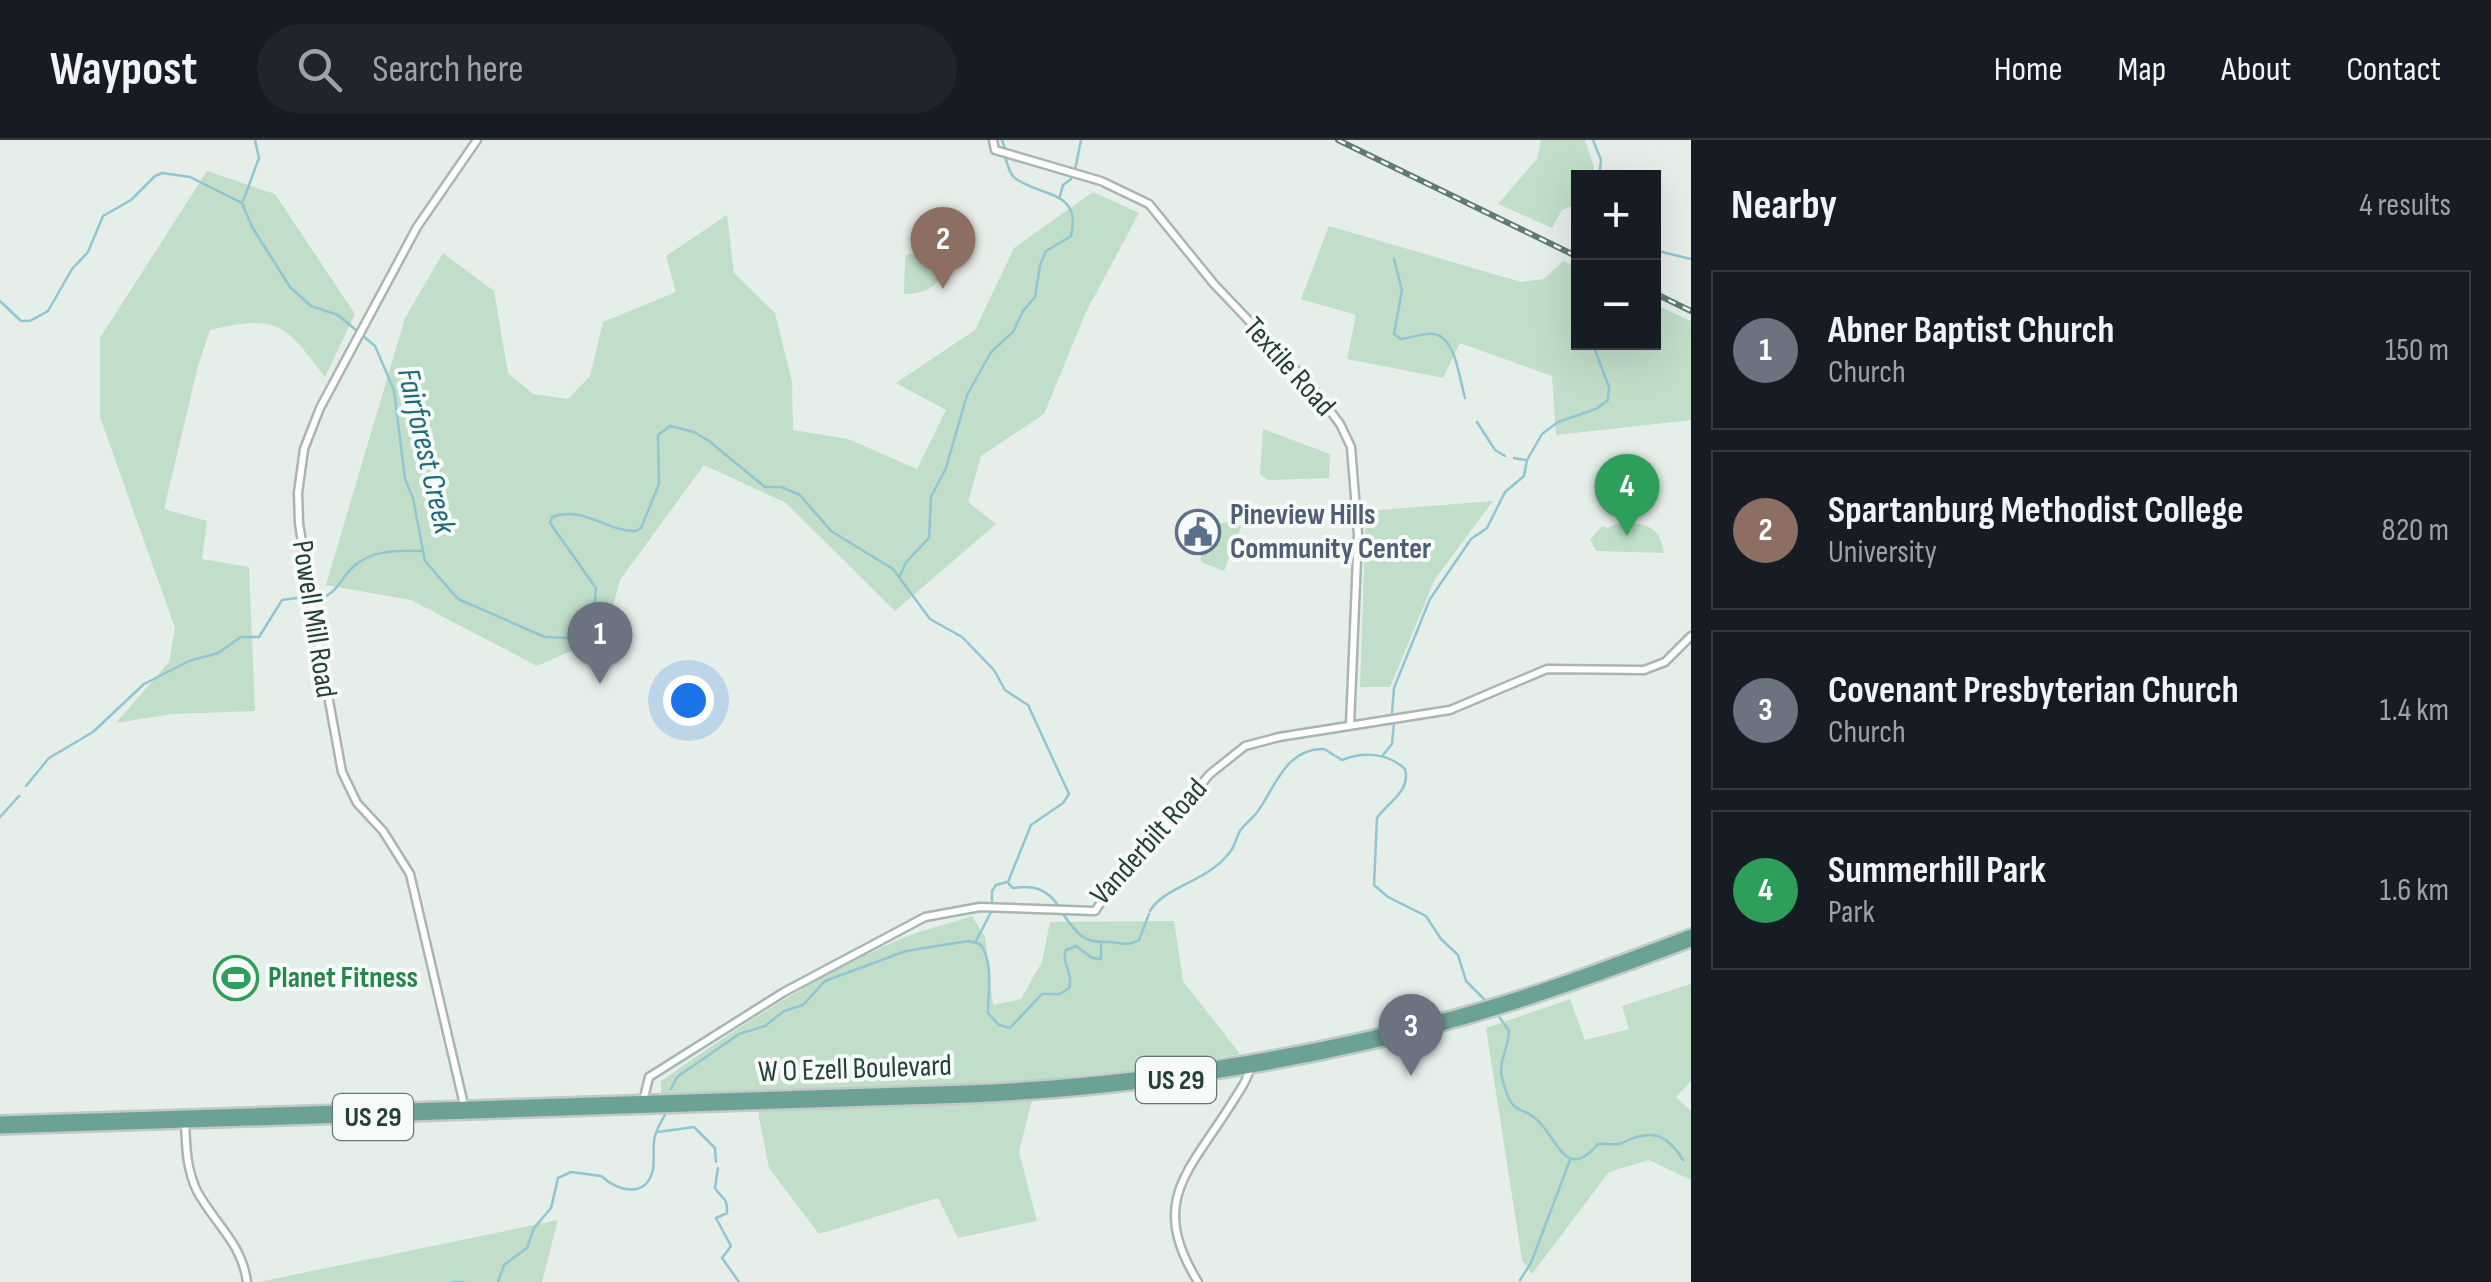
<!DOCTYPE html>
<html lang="en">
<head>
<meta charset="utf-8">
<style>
  :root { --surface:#171b24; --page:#20242c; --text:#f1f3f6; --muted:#9ea1a6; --line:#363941; --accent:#0f766e }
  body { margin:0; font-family:"Sofia Sans Condensed",sans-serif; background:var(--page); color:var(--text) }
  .controls { position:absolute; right:30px; top:30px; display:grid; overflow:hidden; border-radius:0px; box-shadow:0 10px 40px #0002 }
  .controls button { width:90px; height:90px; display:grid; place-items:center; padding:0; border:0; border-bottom:2px solid var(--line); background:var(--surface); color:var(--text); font:50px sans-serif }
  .you { position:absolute; left:688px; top:560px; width:35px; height:35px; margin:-25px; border:8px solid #fff; border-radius:50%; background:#1a73e8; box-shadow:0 0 0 15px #1a73e833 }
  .badge { display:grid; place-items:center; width:65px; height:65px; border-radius:50%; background:var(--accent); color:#fff; font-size:32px; font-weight:700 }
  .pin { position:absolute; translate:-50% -82px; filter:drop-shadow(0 2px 5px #0008) }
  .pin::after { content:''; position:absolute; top:52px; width:35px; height:30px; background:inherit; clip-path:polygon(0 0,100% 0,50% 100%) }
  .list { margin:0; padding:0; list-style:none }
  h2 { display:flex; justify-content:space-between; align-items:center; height:130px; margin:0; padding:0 40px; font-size:42px }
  h2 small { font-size:32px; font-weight:400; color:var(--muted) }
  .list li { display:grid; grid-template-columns:65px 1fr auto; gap:30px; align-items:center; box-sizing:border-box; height:160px; margin:0 20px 20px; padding:0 20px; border:2px solid var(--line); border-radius:0px }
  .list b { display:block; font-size:38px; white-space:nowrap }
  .list p { margin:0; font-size:32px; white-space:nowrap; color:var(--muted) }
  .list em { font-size:32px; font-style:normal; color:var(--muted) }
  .icon { flex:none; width:55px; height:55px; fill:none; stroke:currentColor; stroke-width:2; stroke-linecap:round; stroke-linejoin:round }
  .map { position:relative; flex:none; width:1691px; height:1142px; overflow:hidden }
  header { display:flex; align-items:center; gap:60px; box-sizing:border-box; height:140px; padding:0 50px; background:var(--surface); border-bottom:2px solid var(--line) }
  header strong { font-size:48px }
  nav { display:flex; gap:55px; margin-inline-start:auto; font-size:35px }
  .search { width:700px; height:90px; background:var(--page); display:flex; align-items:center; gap:25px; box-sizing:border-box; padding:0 35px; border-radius:55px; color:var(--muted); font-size:38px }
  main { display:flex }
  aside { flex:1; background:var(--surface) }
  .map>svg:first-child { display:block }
  .green { fill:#c0dec8 }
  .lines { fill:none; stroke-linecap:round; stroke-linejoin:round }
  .stream { stroke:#90c6d1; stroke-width:2.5 }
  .minor-casing { stroke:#a8b6b1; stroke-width:11 }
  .major-casing { stroke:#c2cac8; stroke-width:14 }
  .minor { stroke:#fff; stroke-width:6 }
  .major { stroke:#6ca295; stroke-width:9 }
  .rail-casing { stroke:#607b74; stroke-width:6 }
  .rail { stroke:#f6faf8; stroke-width:2.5; stroke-dasharray:8; stroke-linecap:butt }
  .labels { text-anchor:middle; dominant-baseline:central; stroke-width:8; stroke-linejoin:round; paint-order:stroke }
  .shield { fill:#f6faf8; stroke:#647872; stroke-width:2.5 }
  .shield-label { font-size:28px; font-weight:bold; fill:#254039 }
  .street-label { font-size:30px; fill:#254039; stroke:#f6faf8 }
  .service-label { font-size:30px; font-weight:bold; fill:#4e5e75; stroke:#f6faf8; text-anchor:start }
  .leisure-label { font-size:30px; font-weight:bold; fill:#27864d; stroke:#f6faf8; text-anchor:start }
  .water-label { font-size:32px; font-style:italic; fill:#206a7b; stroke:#f6faf8 }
</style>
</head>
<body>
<header>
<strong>Waypost</strong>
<div class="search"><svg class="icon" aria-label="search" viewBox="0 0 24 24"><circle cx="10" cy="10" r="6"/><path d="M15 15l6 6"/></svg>Search here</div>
<nav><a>Home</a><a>Map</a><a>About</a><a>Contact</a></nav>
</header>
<main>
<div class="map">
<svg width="1691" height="1142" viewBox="0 0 1691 1142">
  <rect width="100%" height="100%" fill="#e6eeea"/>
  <path class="green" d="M1541 0H1585L1594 27 1591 37 1578 38V64L1562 70 1552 88 1498 64 1537 19Z
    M207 31 275 54 355 174 325 237C285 184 278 174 210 190L198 226 164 369 207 381 202 419 249 427 255 571 172 574 116 583 169 522 175 488 100 277V198Z
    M1093 52 1139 73 1086 172 1044 274 981 316 968 362 996 384 895 471 786 363 704 325 620 440 605 496 537 526 411 460 326 445 405 178 443 113 494 151 508 233 533 254 568 259 590 236 603 182 676 152 666 116 727 75 734 133 775 173 792 242 793 290 848 299 917 329 946 270 896 243 975 190 1014 108Z
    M1329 86 1521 142 1544 139 1563 121 1578 128V202H1654V164L1691 181V280L1556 295 1552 236 1460 203 1443 238 1347 219 1356 175 1301 159Z
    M938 113 945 121C941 145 929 154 904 154L905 118 908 114Z
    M1263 289 1330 314 1329 338 1268 340 1260 334Z
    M1493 361 1435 439 1390 547H1360L1366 371Z
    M1231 381 1241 387 1224 431 1201 422 1200 403 1213 392 1212 386Z
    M1618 383C1644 383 1660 384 1664 413L1596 411 1590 400 1602 386 1608 388Z
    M972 776 985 797 993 865 1021 859 1042 822 1050 782 1174 781 1183 841 1240 914 1163 927 1037 940 1019 1012 1037 1081 958 1098 938 1058 819 1094 769 1028 759 977 758 951 661 953V941C734 890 810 839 891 803 917 791 945 785 972 776Z
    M1691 844V941L1676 957 1691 971V1040L1649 1020 1609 1032 1532 1134 1522 1120 1486 888 1570 859 1585 900 1629 889 1622 866Z
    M558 1080 542 1142H259Z"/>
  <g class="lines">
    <path class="stream" d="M1002 0 1005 8
      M1593 0 1601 20 1599 38
      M1075 30 1081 0
      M1060 56 1063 45 1071 39
      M243 61 259 18 255 0
      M1654 110 1691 119
      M1394 119 1402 150 1394 194 1401 199C1412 198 1424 192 1434 194 1456 197 1460 242 1465 258
      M0 161 21 181H30L48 171 72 129 88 112 103 76 131 60 155 36 162 33 190 37 242 63 252 87 290 147 311 166 338 175 375 206 394 250 405 339 413 358 425 421 458 459 545 497 567 498 587 485 594 473 596 448 550 383 552 377C582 365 608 392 636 391L641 388 659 344 658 295 670 286 694 292 709 301 765 347H781L800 355 831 391 893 429 930 479 962 497 994 530 1005 550 1028 565 1069 654 1063 663 1031 685 1008 742
      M1477 282 1495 310 1505 316
      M1514 318 1525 320
      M900 436 906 422 929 398 931 357 946 328 967 255 991 212 1013 192 1023 171 1035 157 1040 125 1046 111 1071 96C1082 51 1043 57 1016 39 1009 34 1008 25 1005 17
      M316 459C336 456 339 441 352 428 370 410 397 410 421 411
      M1392 573 1394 548 1430 459 1471 399 1487 388 1505 352 1524 336 1527 320 1542 294 1558 282 1596 269 1608 260 1609 247 1592 202
      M1383 615 1392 604 1394 583
      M26 646 49 618 93 592 144 544 189 521 218 513 241 497H259L282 460 304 457
      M0 677 19 656
      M1009 744 1013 748C1033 745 1047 748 1059 767
      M992 764V751L996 745 1007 742
      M1150 771C1163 747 1208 742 1230 712 1235 706 1236 698 1240 691 1245 683 1255 677 1260 668 1277 642 1288 608 1324 609L1342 620C1363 611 1388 613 1405 629 1411 651 1389 661 1377 678L1374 745 1388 757 1426 776 1441 799 1458 815 1466 841 1485 860
      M1063 774C1077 794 1084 803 1107 802 1121 802 1127 807 1139 800L1149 774
      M976 801 992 770
      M1498 875 1509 891C1509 908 1498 921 1502 938 1513 982 1521 961 1541 984 1560 1006 1568 1039 1598 1004 1606 1003 1615 1006 1622 1003 1649 989 1666 992 1683 1020
      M671 949 677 937 739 894 765 886 784 871 803 865 825 841 906 811 968 801 980 804C994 822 988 851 988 873L999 885 1010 888 1042 854H1060L1069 848C1074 834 1061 823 1066 810L1076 806 1092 818 1101 819V804
      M658 992 694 987 715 1008 716 1022
      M718 1028 715 1048C721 1059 728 1056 727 1073L716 1078 731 1106 722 1118 739 1142
      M1520 1140 1531 1123 1570 1020
      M453 1142H463
      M498 1142 504 1125 527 1108 534 1088 551 1068 558 1038 571 1032 601 1036C617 1050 645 1060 653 1030 655 1019 652 1007 655 996 657 988 662 980 666 973"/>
    <defs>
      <path id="minor" d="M993 0 995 10 1101 41 1149 64 1214 144 1313 248 1340 284 1351 307 1358 394 1350 585
        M643 962 649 937 784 852 925 777 980 767 1095 771 1106 755 1210 634 1245 606 1279 597 1450 570 1547 529 1644 530 1665 522 1691 496
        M465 969 410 734 383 691 357 663 342 632 311 462 299 383 298 353 304 309 320 268 417 87 477 0
        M185 980C186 1005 186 1028 197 1051 214 1083 242 1103 247 1142
        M1198 1142C1149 1062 1187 1034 1230 966 1238 953 1248 940 1251 925"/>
      <path id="major" d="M0 981 967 950C1125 944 1279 920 1432 881 1520 859 1606 826 1691 794
        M0 989 969 958C1138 950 1304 926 1467 879 1543 857 1617 830 1691 802"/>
    </defs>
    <use href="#minor" class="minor-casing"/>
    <use href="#major" class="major-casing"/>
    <use href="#minor" class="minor"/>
    <use href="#major" class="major"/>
    <defs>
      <path id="rail" d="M1338 0 1578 117
        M1654 153 1691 171"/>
    </defs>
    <use href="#rail" class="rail-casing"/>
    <use href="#rail" class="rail"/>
  </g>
  <defs>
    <symbol id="civic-ring" viewBox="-11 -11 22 22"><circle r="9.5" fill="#f6faf8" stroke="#5c6f8a" stroke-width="1.5"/><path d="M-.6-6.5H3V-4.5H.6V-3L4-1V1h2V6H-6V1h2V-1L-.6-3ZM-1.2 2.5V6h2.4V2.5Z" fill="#5c6f8a"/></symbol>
    <symbol id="stadium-ring" viewBox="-11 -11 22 22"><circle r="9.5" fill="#f6faf8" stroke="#2e9e5b" stroke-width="1.5"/><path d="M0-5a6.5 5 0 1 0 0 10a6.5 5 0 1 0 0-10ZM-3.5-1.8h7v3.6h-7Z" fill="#2e9e5b"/></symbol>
  </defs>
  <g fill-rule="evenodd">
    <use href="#civic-ring" x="1173" y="367" width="50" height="50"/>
    <use href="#stadium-ring" x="211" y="813" width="50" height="50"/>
  </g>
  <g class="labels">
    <g class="shield">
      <rect x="1136" y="917" width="80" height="46" rx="8"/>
      <rect x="333" y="954" width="80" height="46" rx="8"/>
    </g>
    <g class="shield-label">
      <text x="1176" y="940">US 29</text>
      <text x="373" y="977">US 29</text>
    </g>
    <g class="street-label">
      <text transform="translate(1289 227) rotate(48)">Textile Road</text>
      <text transform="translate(314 479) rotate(81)">Powell Mill Road</text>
      <text transform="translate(1149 702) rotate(-48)">Vanderbilt Road</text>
      <text transform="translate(855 929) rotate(-2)">W O Ezell Boulevard</text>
    </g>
    <g class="service-label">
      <text x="1230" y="375">Pineview Hills<tspan x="1230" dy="34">Community Center</tspan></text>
    </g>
    <g class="leisure-label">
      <text x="268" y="838">Planet Fitness</text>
    </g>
    <g class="water-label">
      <text transform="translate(426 311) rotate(77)">Fairforest Creek</text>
    </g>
  </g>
</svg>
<div class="controls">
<button>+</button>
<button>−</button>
</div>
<div class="you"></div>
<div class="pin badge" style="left:600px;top:544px;background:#6b7280">1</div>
<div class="pin badge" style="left:943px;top:149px;background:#8d6e63">2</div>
<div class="pin badge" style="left:1411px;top:936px;background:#6b7280">3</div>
<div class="pin badge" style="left:1627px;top:396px;background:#2e9e5b">4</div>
</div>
<aside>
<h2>Nearby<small>4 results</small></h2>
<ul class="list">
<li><span class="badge" style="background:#6b7280">1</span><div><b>Abner Baptist Church</b><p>Church</p></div><em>150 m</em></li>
<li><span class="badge" style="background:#8d6e63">2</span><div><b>Spartanburg Methodist College</b><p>University</p></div><em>820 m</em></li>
<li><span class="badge" style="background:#6b7280">3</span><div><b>Covenant Presbyterian Church</b><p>Church</p></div><em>1.4 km</em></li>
<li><span class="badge" style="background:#2e9e5b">4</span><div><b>Summerhill Park</b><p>Park</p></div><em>1.6 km</em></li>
</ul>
</aside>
</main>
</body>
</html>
